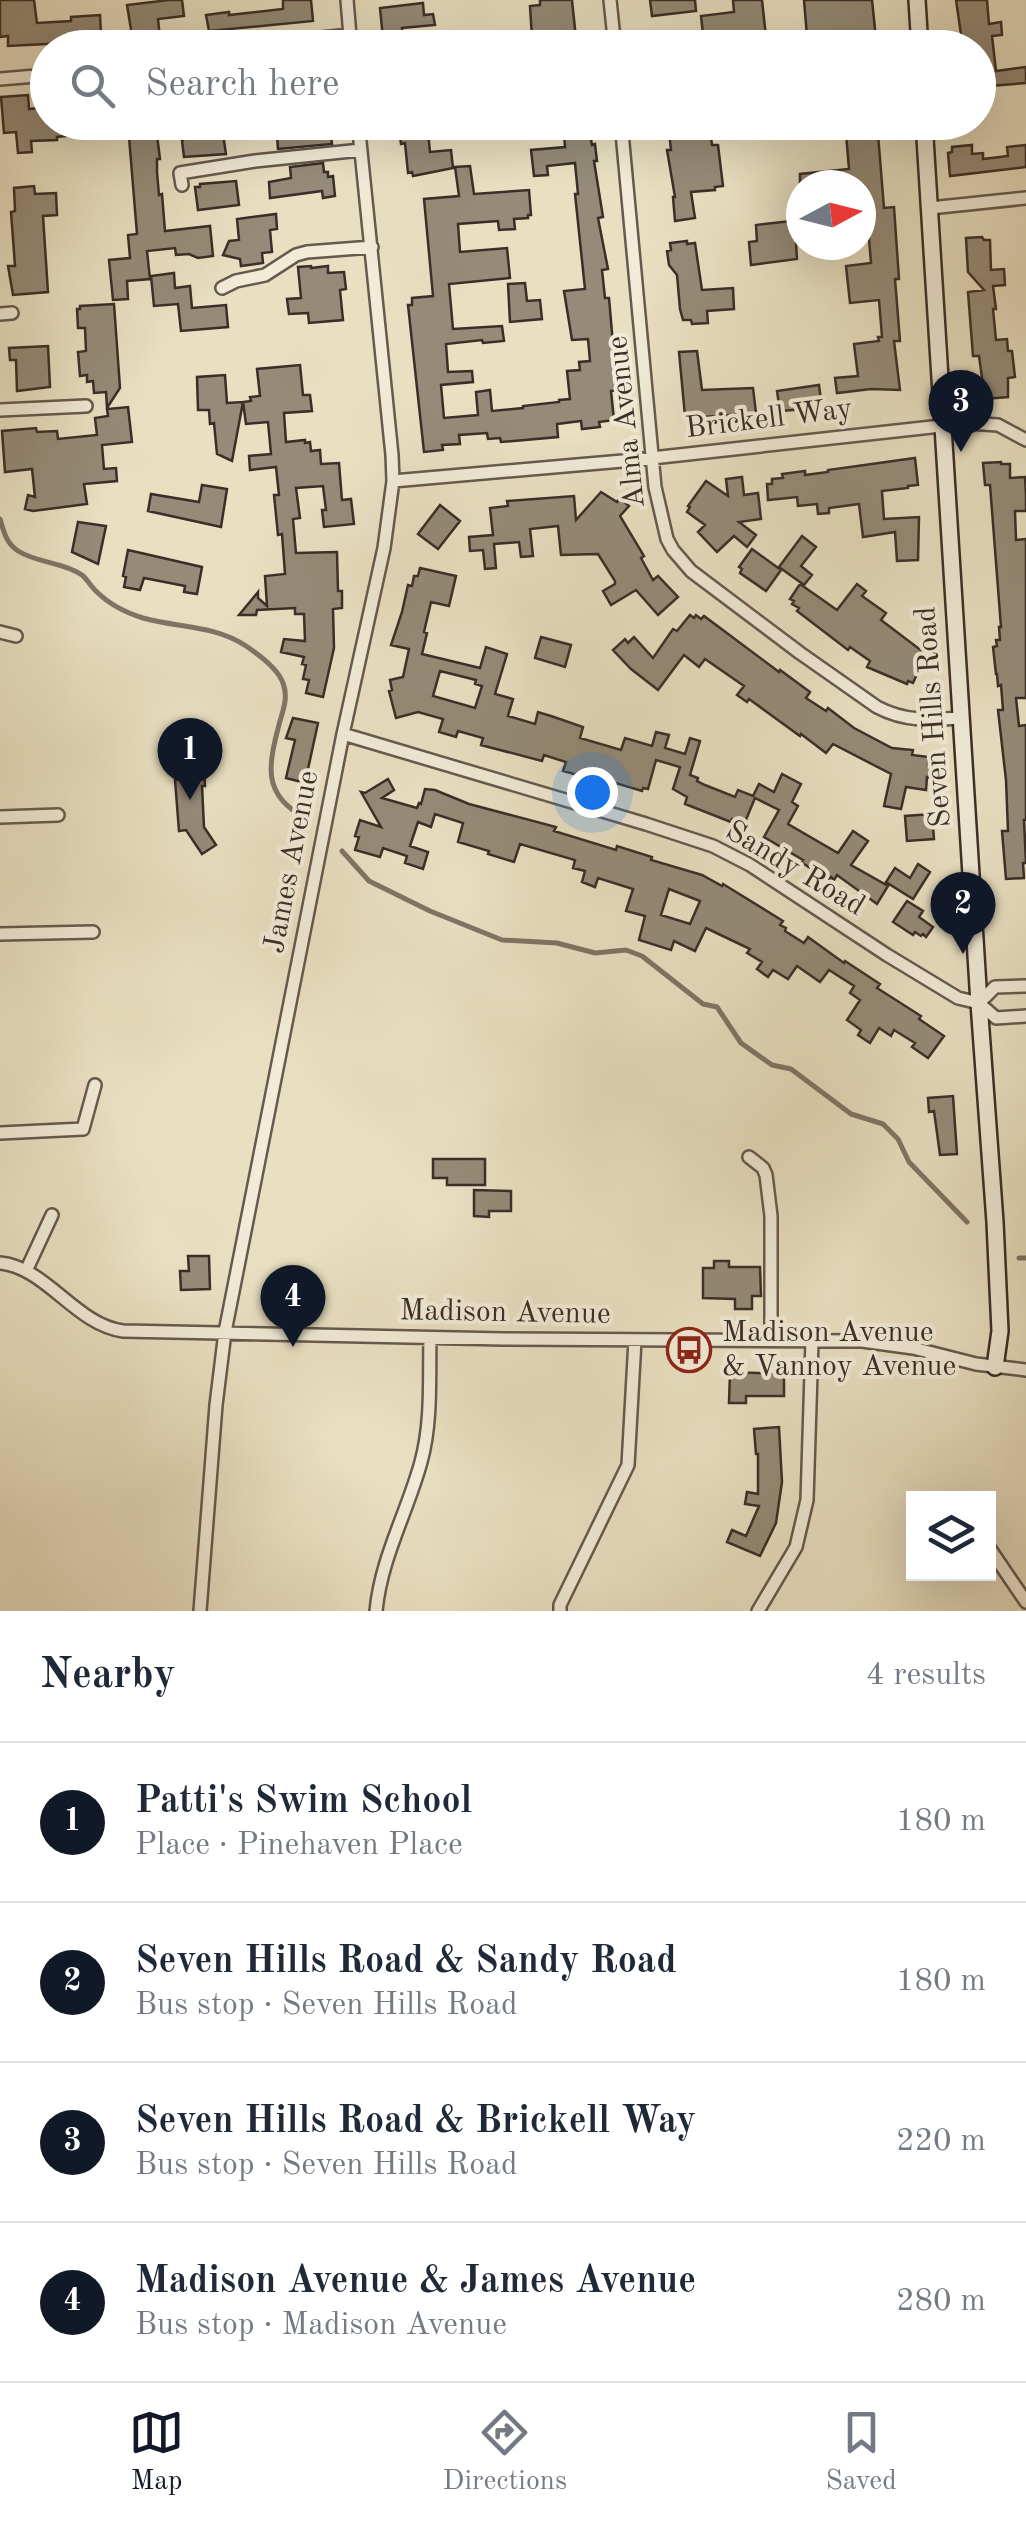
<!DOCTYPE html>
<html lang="en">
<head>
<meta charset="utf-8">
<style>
  :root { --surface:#fff; --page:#f2f2f3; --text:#1f2937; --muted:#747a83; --line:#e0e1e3; --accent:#111827 }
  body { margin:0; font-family:"Old Standard TT",serif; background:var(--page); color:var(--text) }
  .controls { position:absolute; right:30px; bottom:30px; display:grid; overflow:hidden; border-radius:0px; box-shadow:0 10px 40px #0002 }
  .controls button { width:90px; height:90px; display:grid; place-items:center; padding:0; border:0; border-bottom:2px solid var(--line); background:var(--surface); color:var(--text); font:50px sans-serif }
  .compass { position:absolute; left:786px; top:170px; width:90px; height:90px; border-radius:50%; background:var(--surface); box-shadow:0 10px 40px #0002; rotate:83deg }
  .you { position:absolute; left:592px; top:792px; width:35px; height:35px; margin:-25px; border:8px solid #fff; border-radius:50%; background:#1a73e8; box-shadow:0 0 0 15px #1a73e833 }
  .badge { display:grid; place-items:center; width:65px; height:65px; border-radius:50%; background:var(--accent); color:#fff; font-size:32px; font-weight:700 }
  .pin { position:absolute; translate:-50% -82px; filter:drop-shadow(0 2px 5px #0008) }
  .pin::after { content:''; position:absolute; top:52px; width:35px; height:30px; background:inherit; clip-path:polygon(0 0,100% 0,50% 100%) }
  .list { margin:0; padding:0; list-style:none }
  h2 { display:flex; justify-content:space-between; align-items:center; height:130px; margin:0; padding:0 40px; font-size:42px }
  h2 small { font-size:32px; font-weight:400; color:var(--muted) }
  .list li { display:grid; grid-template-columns:65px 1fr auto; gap:30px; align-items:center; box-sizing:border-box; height:160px; padding:0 40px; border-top:2px solid var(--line) }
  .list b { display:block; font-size:38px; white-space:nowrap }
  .list p { margin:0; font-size:32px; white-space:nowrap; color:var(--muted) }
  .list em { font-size:32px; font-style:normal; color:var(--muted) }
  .icon { flex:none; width:55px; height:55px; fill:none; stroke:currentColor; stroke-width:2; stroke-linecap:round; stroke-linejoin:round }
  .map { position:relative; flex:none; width:1026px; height:1611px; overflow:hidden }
  .search { position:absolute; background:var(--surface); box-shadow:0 10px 40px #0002; left:30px; right:30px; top:30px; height:110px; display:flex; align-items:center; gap:25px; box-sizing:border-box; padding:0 35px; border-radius:55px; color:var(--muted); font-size:38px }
  .sheet { height:770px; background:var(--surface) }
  nav { display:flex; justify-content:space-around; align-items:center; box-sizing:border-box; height:140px; border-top:2px solid var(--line); background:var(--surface); font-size:28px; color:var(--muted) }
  nav a { display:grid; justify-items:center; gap:5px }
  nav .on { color:var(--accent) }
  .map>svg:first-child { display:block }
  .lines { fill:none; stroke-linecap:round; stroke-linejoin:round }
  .stream { stroke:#807465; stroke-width:5 }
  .building { fill:#958b78; stroke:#3a2e28; stroke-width:2.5; fill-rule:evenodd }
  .street-casing { stroke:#665a4e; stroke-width:16 }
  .secondary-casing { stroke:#3a2e28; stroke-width:20 }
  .street { stroke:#f1ebd7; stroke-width:11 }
  .secondary { stroke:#f1ebd7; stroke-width:15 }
  .labels { text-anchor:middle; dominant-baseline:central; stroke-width:8; stroke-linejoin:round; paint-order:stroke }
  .street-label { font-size:30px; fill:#3a2e28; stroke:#f1ebd7 }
  .poi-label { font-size:30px; fill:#3a2e28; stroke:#f1ebd7; text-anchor:start }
</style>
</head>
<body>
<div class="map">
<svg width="1026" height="1611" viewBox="0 0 1026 1611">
  <rect width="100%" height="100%" fill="#e9e0c2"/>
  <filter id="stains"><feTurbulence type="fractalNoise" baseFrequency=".002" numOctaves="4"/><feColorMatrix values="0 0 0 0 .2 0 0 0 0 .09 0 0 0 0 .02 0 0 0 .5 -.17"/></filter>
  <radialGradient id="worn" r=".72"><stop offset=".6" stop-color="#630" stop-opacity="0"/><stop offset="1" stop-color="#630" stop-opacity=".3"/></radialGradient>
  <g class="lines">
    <path class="stream" d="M0 519C4 532 6 543 18 551 37 563 63 562 82 575 88 580 91 587 97 592 109 604 127 613 143 618 178 628 215 625 246 646 258 654 278 669 283 683 288 696 284 708 280 721 269 763 260 795 306 818
      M342 851 369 881 430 911 502 940 557 943 595 953 626 950 642 956 703 1004 717 1007 741 1043 772 1065 791 1069 851 1114 883 1124 898 1139 909 1162 967 1222
      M1019 1258H1026"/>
  </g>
  <path class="building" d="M0 0H34L37 23 71 21V17L100 15 101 34 65 36 66 43 8 46V36L0 37Z
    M169 0H182L184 16 158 19 161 48H134L127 5Z
    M283 0H311L313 21 209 31 206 15 229 12V15L283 9Z
    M540 0H572L577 48H546L545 37 532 38 530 6 540 5Z
    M650 0H695L696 11 652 16Z
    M733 0H762L766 37 704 43 701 16 734 12Z
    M804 0H872L877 48H808Z
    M956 0H987L989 24 1001 22 1002 35 992 36 996 71 1026 67V83L978 87V48H963Z
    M423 3 424 15 433 14 435 25 402 28 403 36 383 38 380 8Z
    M28 95 29 109 48 107V122H66L67 136 57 137V140L31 141 32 152 18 153 16 132 4 133 1 97Z
    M291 122H316L317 131 330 129 332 144 278 149 277 136 293 134Z
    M398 122H427L430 152 451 150 453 168 413 176 412 172 408 173 405 143 401 144Z
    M563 122H588L592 145 595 144 597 161H594L603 217 598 218 608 269 602 270 605 298H609L617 390 611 391 614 420 599 422 600 427 582 429 581 421 557 424 558 437 501 442 500 438 488 439 487 433 459 435 460 444 442 445 443 450 424 452 408 305H412V298L433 296 424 199 459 196 455 167 470 166 474 194 529 190 531 215H528V218L514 219 515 229 499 230 498 221 458 224 460 252 507 248 510 278 449 284 453 329 502 326 504 341 483 343 482 340 446 344 448 372 472 371 473 382 441 385 444 418 478 415 476 392 490 390 492 411 523 408V406L559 402V400L570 399 567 371 580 370 579 362 590 361 588 339 572 340 564 291 585 289 575 194H578L575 163 547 166 548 175 534 176 531 150 565 147Z
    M668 122H709L712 145H718L723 186 715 187V190L691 192 695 218 675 221 673 197H675L667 150H671Z
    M845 122H877L884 208 894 207 899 279H895L900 341H894L900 390 871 389 837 393 835 378 858 376 854 344 879 341 878 337H882L879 300 850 303 846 266 871 263 867 214 861 215V185H800V174L849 169Z
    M215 130 216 135 223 134 226 154 184 157 182 141 189 133Z
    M157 135 160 159H157V172L159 195 162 194 165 231 210 226 213 256 198 258 189 254 176 255 175 248 147 251 150 279 127 281 128 299 113 300 109 260 130 258 128 235 137 234 129 137Z
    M972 145V154L983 153V159L1008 156 1007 147 1026 145V167L950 176 948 153 952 152V147Z
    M323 163 324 172H328V177L333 176 335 196 323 198 322 191 270 198 269 182 291 178 290 167Z
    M236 181 239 205 198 210 195 187H200V184Z
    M34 186 35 194 56 193 57 215 43 216 48 292 13 295 8 266H15L11 212 15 211 14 188Z
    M276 214 277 229 270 230 272 252 262 253 263 263 241 266 240 259 223 255 229 241 239 240 237 219Z
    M801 220V243H796L797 259 751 265 749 242 757 241 756 225Z
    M982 237 984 240H990L991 270 1004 269 1005 285 993 286 996 309H993L996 340 1007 339 1008 351H1012L1015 377 1008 378V397L985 399 979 356H973L968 292 984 290 968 272 966 238Z
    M687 241V244L695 243 702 290 733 288 734 309 707 311 708 323 692 324 691 320H683L680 309 677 275 669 265 667 251 671 250 670 243Z
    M311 266V268L328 266V273L344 272 346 289 340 290 343 320 309 323 308 313 289 314 287 299 301 298 298 267Z
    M174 273 175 288 190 286 192 308 226 305 228 327 181 331 178 304 154 306 151 276Z
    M525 283 527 301 540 300 542 319 510 322 508 284Z
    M114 304 120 388 107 408 106 392 94 393 93 381 87 382V375L80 376 78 352 86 351 85 328H78L77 309H80V306Z
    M48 346 50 387 17 391 16 360H10L9 348Z
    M697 351 702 390 753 388 756 413 703 417V414L685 416 679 352Z
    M300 365 303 395H310L312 411 284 413 286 442 305 440V443L310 442 311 451 320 450 321 464 339 463 342 500 351 499 354 524 324 527 322 510H326L323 486 296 488 300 518 293 519 296 553 337 552 338 591H342V608L333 609 334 648 323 697 306 693 309 680 303 679 306 665 302 664 304 657 281 652 284 639 305 641 304 614H295V608L257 610 256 615H239L258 592V598L267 606 265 576 285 574 282 534 278 535 274 495H279L276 467 250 470 249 456 271 454 268 422 246 424 243 402 251 401 250 397 260 396 257 369Z
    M225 375 227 403 243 402 232 461 217 454 214 423 210 424 209 410H198L197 377Z
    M819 385 822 408 780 411 777 391Z
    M128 407 132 442 102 445 104 469 116 468 117 481 84 484 87 504 33 511 25 509 28 495 35 497 32 469 5 472 2 431 36 428 37 432 57 431 58 439 97 435 95 418 108 416 107 409Z
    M915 458 918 485 908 486V488L882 491 884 519 919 517 918 560 897 561 895 532 863 537 859 504 829 508V513L818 514 817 504 798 506 797 497 768 500 767 484H772V479L783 478 782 474 805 471V475L828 472V470Z
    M1001 462V464H1010V478L1025 477 1026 495V511H1015L1016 540 1026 539V698H1016L1019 726 1026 725V820H1024L1026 863H1023L1024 878 1006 879 1002 831H1008L1006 780 998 710H1003L1001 685 998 686 997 674H996L993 647 997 646 996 640H1000L999 627H1001L990 485H985L983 463Z
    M742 477 744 495 758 493 761 519 739 522 756 535 747 547 734 536 717 552 698 532 705 525 687 512 690 507 688 506 706 481 728 496 726 479Z
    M202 485 227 489 221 527 148 511 151 494 199 502Z
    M601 492 617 502 620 498 629 506 620 516 644 556 641 558 653 580 658 576 678 597 658 615 636 590 611 605 603 591 615 584V581L598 554 561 555 558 526 530 529 533 556 521 557 519 542 494 544 496 568 485 569 483 550 470 551 469 537 493 535 490 508 508 506 507 501 574 496 576 520Z
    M440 505 460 521 438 549 418 534Z
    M78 522 106 526 98 564 72 552Z
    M802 536 816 547 801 566 812 575 804 585 779 567Z
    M752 549 781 570 766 591 740 573 742 569 739 567Z
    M128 550 202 567 197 594 184 592 185 586 144 578 140 590 124 587 126 577 123 576Z
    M420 568 456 576 449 606 431 602 424 632 427 633 422 654 480 668 486 647 507 654 495 694 513 699 508 716 535 724 538 712 551 716 583 727 580 738 621 750 625 738 652 746 656 732 669 735 665 748 685 754 690 738 700 741 690 775 698 778 697 781 705 785 735 797 738 790 753 796 759 784 774 792 782 774 801 784 792 802 798 806 788 824 838 853 853 831 868 841 851 865 888 886 877 904 837 875 834 880 831 877 829 880 801 862 803 860 764 837 779 810 755 798 745 822 732 819 731 822 685 804 687 797 673 789 680 767 656 760 648 789 643 788 642 791 582 773 581 776 563 771 566 762 544 755 542 761 481 745 483 738 458 731 456 737 439 732 443 719 418 712 396 718 389 691 392 690 390 680 403 677 409 649 391 645 402 612 408 585 412 586 414 576H418ZM440 671 476 680 475 684 482 686 475 708 433 696Z
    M800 584 837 610 857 584 866 591 862 596 886 613 881 620 922 651 916 663 919 664 916 671 918 672 913 683 908 681 907 684 867 667 870 661 850 647 848 650 797 611 799 608 792 604 794 601 790 599Z
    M690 615 694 618 696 615 701 619 704 616 779 672 780 670 810 692 806 698 826 711 828 708 854 728 892 748 913 750 912 755 929 757 928 764 939 765 937 779 927 777 926 790 906 787 901 809 884 806 891 774 833 744 826 753 801 734 800 736 749 699 747 702 737 695 744 686 705 659 699 667 684 655 658 690 631 669 613 650 625 639 628 643 634 637 653 658 673 629 677 631Z
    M541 637 571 645 565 667 535 658Z
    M293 718 318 723 305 783 286 778 295 740 286 738Z
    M203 750 205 786H202L204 827 216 845 202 854 186 830 179 831 175 780 179 779 177 753Z
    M388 779 394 790 382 798 417 808 419 803 421 804 425 789 435 790 469 804 556 827 554 831 616 850 617 846 652 857 651 860 702 875 722 886 723 884 783 921 780 925 786 928 785 931 804 943 808 937 844 963 845 961 880 984 877 988 921 1016 919 1019 944 1036 928 1058 912 1047 915 1043 894 1030 891 1036 879 1028 870 1043 858 1035 861 1030 847 1020 860 1000 850 993 854 986 829 970 820 982 797 966 788 979 773 970 768 977 757 969 762 962 747 953 750 949 706 928 695 951 674 941 671 950 639 940 645 916 626 911 633 889 598 878 595 887 582 882 585 871 573 868 575 860 520 844 514 862 488 854 489 851 458 842 463 823 435 814 431 827 418 822 410 846 428 852 423 869 405 863 407 856 383 848 380 857 355 850 359 837 355 836 360 820 381 827 361 792 365 793ZM669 889 700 901 690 924 661 915Z
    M932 814 934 839 907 841 905 816Z
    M918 864 930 872 913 899 886 882 895 868 910 878Z
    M907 901 923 911 919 917 933 927 926 937 923 934 921 936 915 932 913 935 893 922Z
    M953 1096 957 1154 940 1155 934 1111 929 1112 928 1098Z
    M433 1159H485V1185H447V1178H433Z
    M474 1190 511 1191V1211H489V1217L474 1216Z
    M188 1256H209L210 1289 181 1290 180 1271H189Z
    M714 1261H729V1267H760L761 1296H752V1309H735V1299L703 1298V1268H714Z
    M730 1372 784 1374V1396H746V1403H729Z
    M779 1427 782 1482 776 1523 760 1556 727 1542 732 1530 746 1536 759 1506 745 1504 747 1492 758 1494V1454H756L754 1429Z"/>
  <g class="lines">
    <defs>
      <path id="street" d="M347 0 351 48
        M610 0 615 48
        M187 47 240 42 252 45 350 35
        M0 79 48 75
        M621 122 655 487 667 539 673 550 691 571 800 653 877 707C905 722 931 720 962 718
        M182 185 180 173 255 161 361 150
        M930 208 1026 198
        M222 288 236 281 265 275 296 255 307 252 372 247
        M0 314 12 313
        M0 410 86 406
        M393 481 634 460 968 423 998 425 1026 440
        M0 632 16 636
        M343 734 646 824 713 846 750 865 887 955 958 998 979 1003 996 1018 1026 1016
        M0 817 58 815
        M0 934 93 932
        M979 1003 995 987 1026 986
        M0 1133 83 1129 95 1085
        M749 1157 763 1168 766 1175 771 1216V1339
        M0 1263C46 1267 76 1325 123 1331L504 1339 862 1341 913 1348 976 1364 1026 1370
        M26 1271 52 1215
        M988 1546 1026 1602
        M200 1611 216 1405 225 1332 343 734 384 548 393 481 392 455 358 122
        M376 1611C381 1558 407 1513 421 1462 432 1422 429 1379 430 1338
        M560 1611V1605L628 1465 635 1340
        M758 1611 796 1547 807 1500 812 1341"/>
      <path id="secondary" d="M917 0 920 48
        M924 122 979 1003 995 1222 1000 1331 995 1367"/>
    </defs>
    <use href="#street" class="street-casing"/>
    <use href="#secondary" class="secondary-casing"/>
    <use href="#street" class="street"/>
    <use href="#secondary" class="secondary"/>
  </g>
  <defs>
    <symbol id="bus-ring" viewBox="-11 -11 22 22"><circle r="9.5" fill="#f1ebd7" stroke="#8f2418" stroke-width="1.5"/><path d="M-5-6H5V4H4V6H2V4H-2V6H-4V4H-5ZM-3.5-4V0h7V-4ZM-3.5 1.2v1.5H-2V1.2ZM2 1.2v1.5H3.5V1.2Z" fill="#8f2418"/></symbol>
  </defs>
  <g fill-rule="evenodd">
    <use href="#bus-ring" x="664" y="1325" width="50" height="50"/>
  </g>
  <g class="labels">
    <g class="street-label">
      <text transform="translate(769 419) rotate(-7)">Brickell Way</text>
      <text transform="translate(627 422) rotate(-96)">Alma Avenue</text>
      <text transform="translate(934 717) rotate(-94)">Seven Hills Road</text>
      <text transform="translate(292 862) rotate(-79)">James Avenue</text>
      <text transform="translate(795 869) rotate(31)">Sandy Road</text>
      <text transform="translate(505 1313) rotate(1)">Madison Avenue</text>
    </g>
    <g class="poi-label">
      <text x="722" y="1333">Madison Avenue<tspan x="722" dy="34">&amp; Vannoy Avenue</tspan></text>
    </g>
  </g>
  <rect width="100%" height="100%" filter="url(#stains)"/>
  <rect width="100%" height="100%" fill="url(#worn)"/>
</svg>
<div class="controls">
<button><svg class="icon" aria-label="layers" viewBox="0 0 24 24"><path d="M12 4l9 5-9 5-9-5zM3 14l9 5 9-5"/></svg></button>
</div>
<svg class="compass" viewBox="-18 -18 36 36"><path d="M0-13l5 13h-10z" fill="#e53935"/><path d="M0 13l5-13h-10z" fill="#747a83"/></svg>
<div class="you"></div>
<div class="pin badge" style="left:190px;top:800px">1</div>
<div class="pin badge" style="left:963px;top:954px">2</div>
<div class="pin badge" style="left:961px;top:452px">3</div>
<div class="pin badge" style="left:293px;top:1347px">4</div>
<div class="search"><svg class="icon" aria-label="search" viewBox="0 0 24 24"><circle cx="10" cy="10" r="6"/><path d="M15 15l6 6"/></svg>Search here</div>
</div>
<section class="sheet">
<h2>Nearby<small>4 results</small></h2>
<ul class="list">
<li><span class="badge">1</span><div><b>Patti's Swim School</b><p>Place · Pinehaven Place</p></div><em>180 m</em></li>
<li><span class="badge">2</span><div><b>Seven Hills Road &amp; Sandy Road</b><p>Bus stop · Seven Hills Road</p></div><em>180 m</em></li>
<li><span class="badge">3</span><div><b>Seven Hills Road &amp; Brickell Way</b><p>Bus stop · Seven Hills Road</p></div><em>220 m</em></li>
<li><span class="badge">4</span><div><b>Madison Avenue &amp; James Avenue</b><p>Bus stop · Madison Avenue</p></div><em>280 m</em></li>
</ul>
</section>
<nav>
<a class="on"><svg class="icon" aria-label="map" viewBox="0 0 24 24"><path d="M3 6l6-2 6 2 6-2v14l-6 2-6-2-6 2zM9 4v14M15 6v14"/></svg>Map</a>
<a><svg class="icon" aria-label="directions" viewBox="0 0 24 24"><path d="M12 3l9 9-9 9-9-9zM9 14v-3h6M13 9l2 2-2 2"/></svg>Directions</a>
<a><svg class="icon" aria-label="saved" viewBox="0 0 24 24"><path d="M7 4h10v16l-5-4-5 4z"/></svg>Saved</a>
</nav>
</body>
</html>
